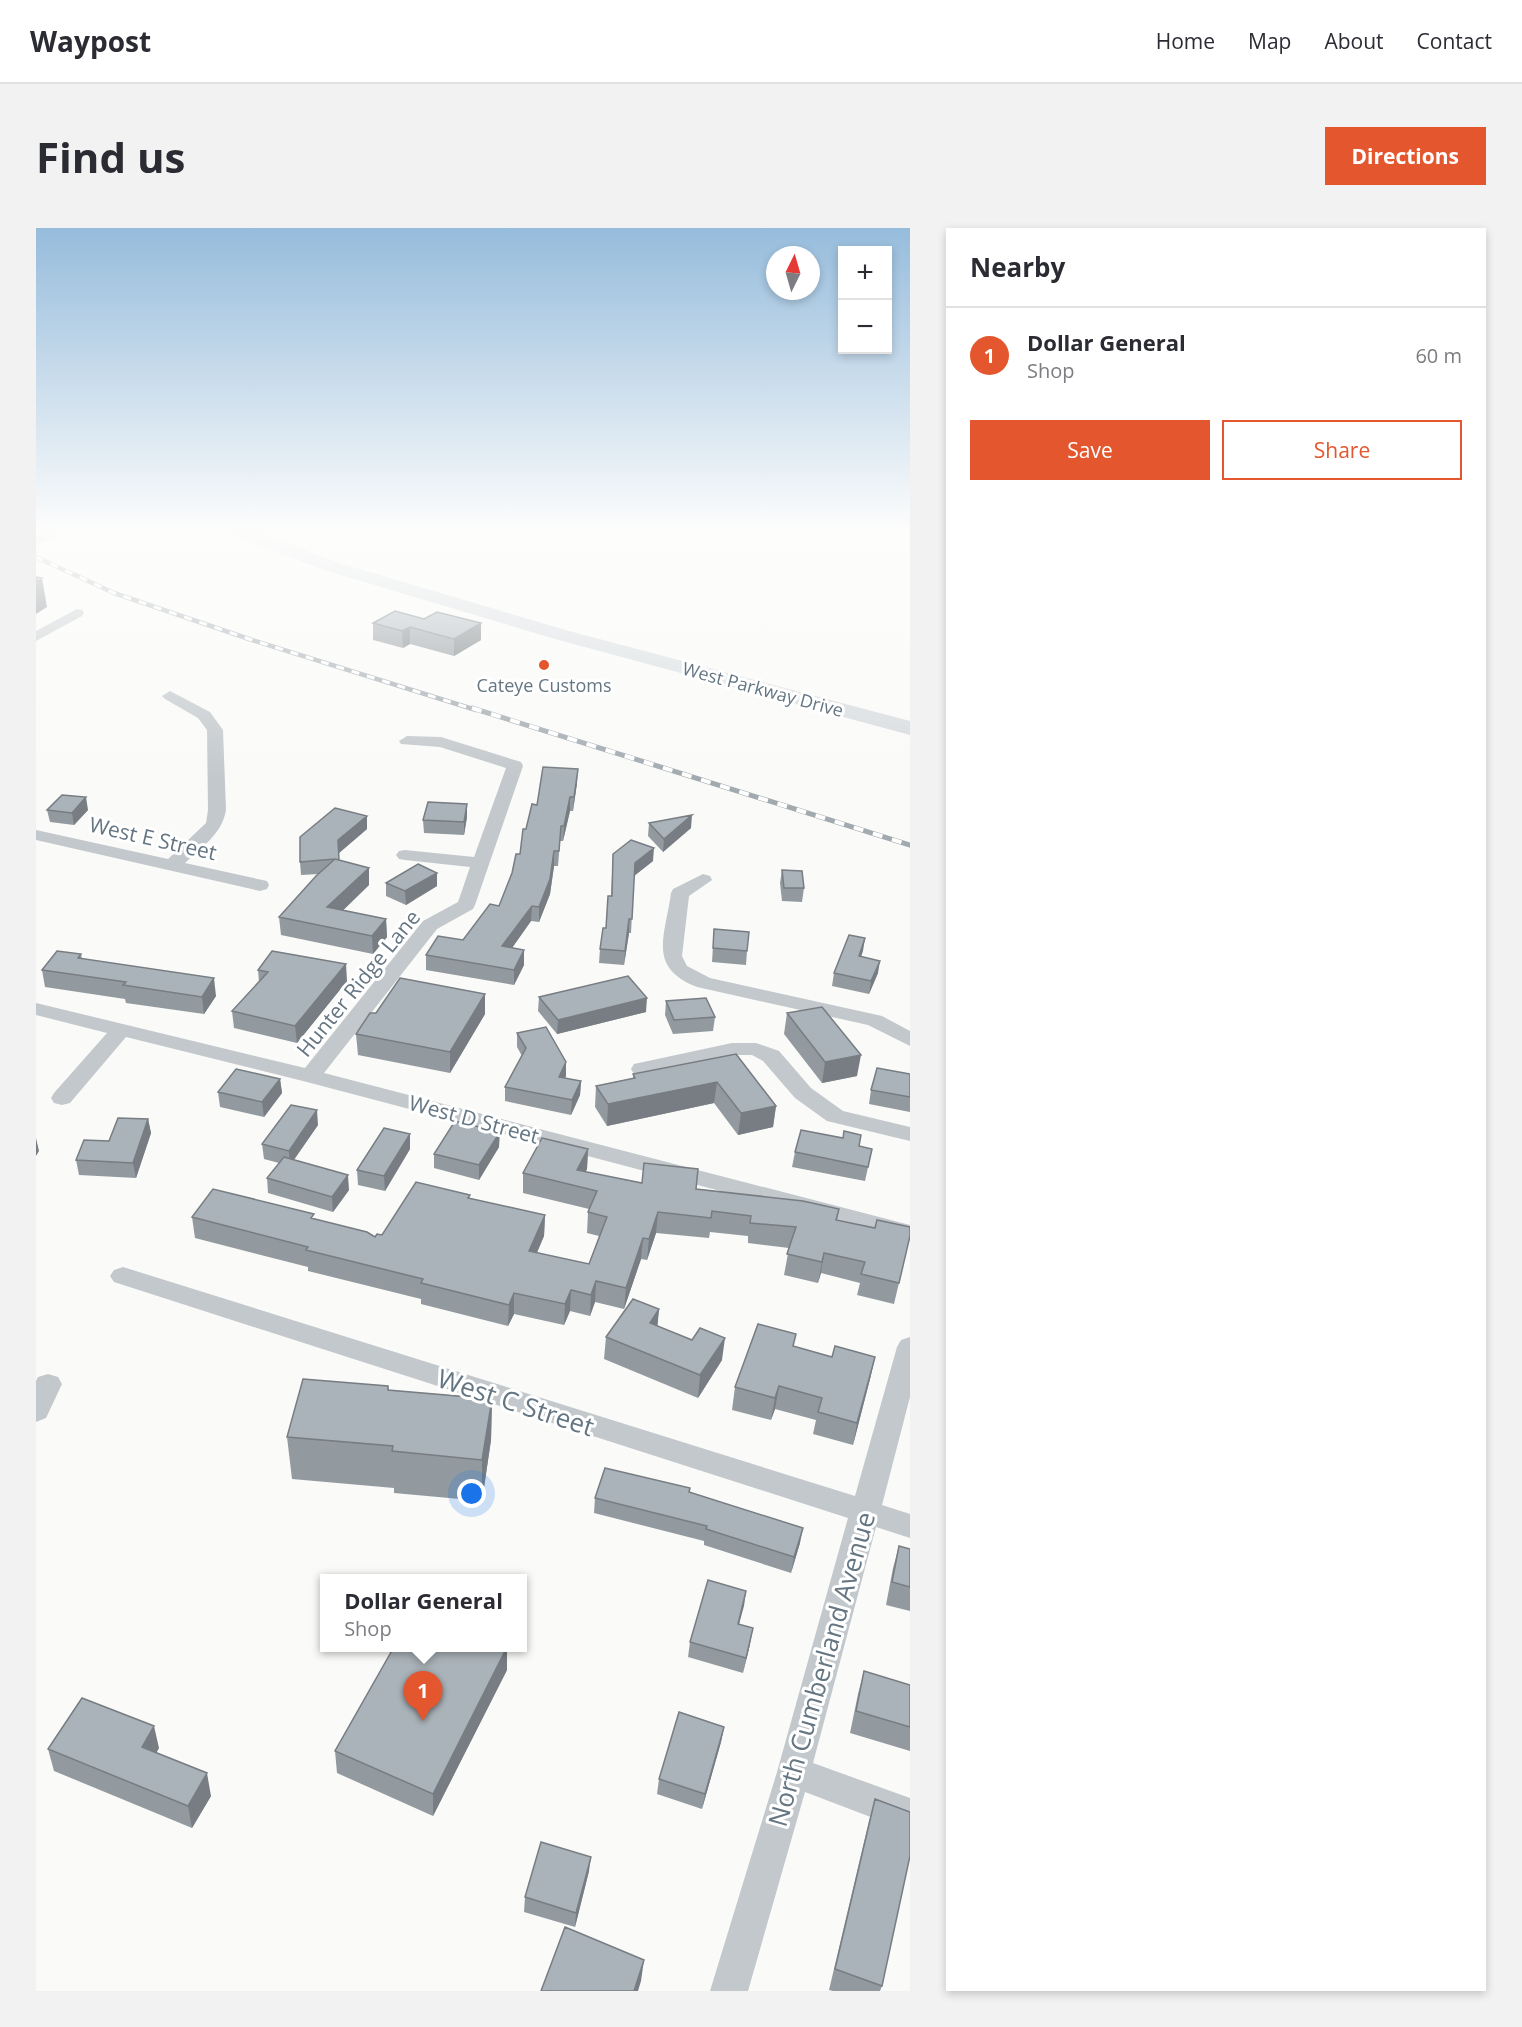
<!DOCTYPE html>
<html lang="en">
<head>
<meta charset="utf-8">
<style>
  :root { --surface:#fff; --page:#f2f2f3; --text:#2b2b33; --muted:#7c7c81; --line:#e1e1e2; --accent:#e4572e }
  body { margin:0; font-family:"Open Sans",sans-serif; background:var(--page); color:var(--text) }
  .controls { position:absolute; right:18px; top:18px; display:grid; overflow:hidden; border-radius:0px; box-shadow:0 3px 9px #0003 }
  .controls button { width:54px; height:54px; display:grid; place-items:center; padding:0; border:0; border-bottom:2px solid var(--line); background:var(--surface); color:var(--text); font:30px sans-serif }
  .compass { position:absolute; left:730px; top:18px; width:54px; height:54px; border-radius:50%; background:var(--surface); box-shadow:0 3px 9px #0003; rotate:5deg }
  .you { position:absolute; left:436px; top:1266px; width:21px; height:21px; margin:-15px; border:4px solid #fff; border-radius:50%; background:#1a73e8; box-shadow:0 0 0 9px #1a73e833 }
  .badge { display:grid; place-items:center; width:39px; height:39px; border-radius:50%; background:var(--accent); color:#fff; font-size:20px; font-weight:700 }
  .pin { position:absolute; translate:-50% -50px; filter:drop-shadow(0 2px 3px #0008) }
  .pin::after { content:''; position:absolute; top:32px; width:21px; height:18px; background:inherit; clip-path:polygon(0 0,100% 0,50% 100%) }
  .popup { position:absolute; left:284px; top:1346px; width:207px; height:78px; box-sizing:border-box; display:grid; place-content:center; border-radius:0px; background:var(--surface); filter:drop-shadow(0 2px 4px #0005); font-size:20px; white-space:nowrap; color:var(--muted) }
  .popup b { font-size:22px; color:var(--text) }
  .popup::after { content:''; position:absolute; left:50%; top:100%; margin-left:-12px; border:12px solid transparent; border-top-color:var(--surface) }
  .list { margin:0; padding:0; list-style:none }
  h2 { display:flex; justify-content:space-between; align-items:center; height:78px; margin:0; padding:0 24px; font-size:26px }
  h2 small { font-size:20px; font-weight:400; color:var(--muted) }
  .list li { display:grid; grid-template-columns:39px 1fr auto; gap:18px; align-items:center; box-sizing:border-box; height:96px; padding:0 24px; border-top:2px solid var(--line) }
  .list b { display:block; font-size:22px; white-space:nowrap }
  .list p { margin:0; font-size:20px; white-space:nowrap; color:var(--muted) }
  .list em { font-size:20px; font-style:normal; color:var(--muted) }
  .actions { display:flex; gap:12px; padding:18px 24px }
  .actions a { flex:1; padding:14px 0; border:2px solid var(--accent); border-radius:0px; text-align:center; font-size:21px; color:var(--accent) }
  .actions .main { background:var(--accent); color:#fff }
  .map { position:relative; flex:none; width:874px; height:1763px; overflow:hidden; border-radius:0px }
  header { display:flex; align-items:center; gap:36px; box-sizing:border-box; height:84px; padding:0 30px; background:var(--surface); border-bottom:2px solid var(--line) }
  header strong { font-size:28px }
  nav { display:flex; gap:33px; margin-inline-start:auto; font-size:21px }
  .intro { display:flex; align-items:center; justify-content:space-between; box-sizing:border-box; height:144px; padding:0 36px }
  h1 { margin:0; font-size:42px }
  .button { padding:15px 27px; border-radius:0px; background:var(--accent); color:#fff; font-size:21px; font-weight:700 }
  main { display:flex; gap:36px; padding:0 36px }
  aside { flex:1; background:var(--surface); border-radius:0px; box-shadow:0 3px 9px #0003 }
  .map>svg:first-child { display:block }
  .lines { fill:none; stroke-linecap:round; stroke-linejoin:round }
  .minor { fill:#c3c8cc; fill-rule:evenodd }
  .secondary { fill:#d6dbdf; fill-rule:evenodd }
  .rail-far1-casing { stroke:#a2aab0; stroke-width:4.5 }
  .rail-casing { stroke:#a2aab0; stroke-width:5 }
  .rail-far1 { stroke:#fff; stroke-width:3; stroke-dasharray:8; stroke-linecap:butt }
  .rail { stroke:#fff; stroke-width:4; stroke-dasharray:10; stroke-linecap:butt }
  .wall { fill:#929a9f }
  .shaded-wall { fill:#777d82 }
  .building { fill:#aab3b9; stroke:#777d82; stroke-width:1.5 }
  .poi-dot { fill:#e4572e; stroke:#fff; stroke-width:2 }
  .labels { text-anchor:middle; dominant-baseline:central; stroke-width:6; stroke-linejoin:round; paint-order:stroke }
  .far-poi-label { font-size:18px; fill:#657683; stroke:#fff }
  .far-street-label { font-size:18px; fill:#657683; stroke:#fff }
  .street-label { font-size:21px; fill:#657683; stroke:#fff }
  .near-street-label { font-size:26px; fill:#657683; stroke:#fff }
</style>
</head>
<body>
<header>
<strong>Waypost</strong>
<nav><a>Home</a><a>Map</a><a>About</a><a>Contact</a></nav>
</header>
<div class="intro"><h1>Find us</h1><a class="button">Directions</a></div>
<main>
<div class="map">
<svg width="874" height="1763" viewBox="0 0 874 1763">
  <rect width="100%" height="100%" fill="#fafaf8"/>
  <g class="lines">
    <path class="minor" d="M13 303H31L0 317V309Z
      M41 381 46 382 48 385 46 388 0 413V403Z
      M134 463 174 484 187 502 190 582C186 606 166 619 149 635L231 653 233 657 231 661 224 663 0 612V602L132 631 170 595 172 582 171 502 162 490 129 471 126 468Z
      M371 508 405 509 485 534 487 538 439 677 437 681 401 701 288 845 874 997V1013L267 853 90 809 34 875 26 877 18 875 15 870 18 865 71 805 0 787V775L269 840 387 693 422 674 434 639 369 632 363 631 360 627 363 623 369 622 438 629 470 540 404 519 365 516 363 513Z
      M667 646 674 648 676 652 653 668 646 728 651 738 674 750 846 788 874 803V818L832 797 661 759C611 739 629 709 635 665L637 661Z
      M696 815H720L743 823 775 860 807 883 874 899V913L791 893 759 870 727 833 716 827H696L606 848 598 846 595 841 598 836Z
      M87 1039 819 1268 861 1119 865 1112 874 1109V1169L846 1277 874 1286V1310L840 1299 777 1535 874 1570V1604L769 1564 712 1763H674L741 1544 812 1290 78 1054 74 1048 78 1042Z
      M12 1146 22 1149 26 1156 10 1190 0 1194V1153L2 1149Z"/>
    <path class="secondary" d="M193 303H219L300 334 533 403 874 493V507L519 411 288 342 196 307Z"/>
    <defs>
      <path id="rail-far1" d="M0 329 78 365 216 412 440 482"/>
      <path id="rail" d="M436 480 874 617"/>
    </defs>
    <use href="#rail-far1" class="rail-far1-casing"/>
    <use href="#rail" class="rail-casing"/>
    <use href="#rail-far1" class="rail-far1"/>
    <use href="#rail" class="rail"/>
  </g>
  <path class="wall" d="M359 383 445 412 418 428 374 416 367 420 337 412V395Z
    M541 555 537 583H534L527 613H524L522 638H518L514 666 503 694 495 693 476 720 488 737 478 757 390 742V727L427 712 463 678 484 626 490 601 501 577Z
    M431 576V589L428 607 388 605 387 592Z
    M11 582H52L38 597 14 594Z
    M331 588V601L303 625V633L333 657 307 682 350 691 351 709 337 726 245 707 243 689 283 646 265 647 264 634Z
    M613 595 655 600 627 624 612 608Z
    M577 626 617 633 598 648 595 705H593L588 737 563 735 564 721 570 700 575 668Z
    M746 642 768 660 766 674 746 673 744 655Z
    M350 655 401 658 370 677 350 668Z
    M678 701 711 723 710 737 676 734Z
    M829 710 825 728 842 745 833 766 796 758 798 745Z
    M45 726 46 731 180 768 168 786 90 775 89 771 9 759 6 742Z
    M222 742 311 753 261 815 198 800 196 783 223 754Z
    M503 769 610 784 521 806 502 783Z
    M630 773 679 789 677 803 637 806 629 787Z
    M751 785 821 848 786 855 748 806Z
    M449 786 414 845 322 827 320 806Z
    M481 805 530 848 529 850 545 853 544 867 535 887 469 873V859L486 828 481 819Z
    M700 826 740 878 737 899 702 907 678 875 571 898 559 879 560 858 597 850V846Z
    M874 846V884L833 876 835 862Z
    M244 851 246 865 228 889 184 879 182 864Z
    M112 891 115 905 100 950 43 947 40 932Z
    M282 897 258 932 313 962 297 984 232 965 231 950 243 935 228 931 226 916Z
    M807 910 823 918 836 921 829 953 756 939 759 924Z
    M463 919 443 952 398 940V926Z
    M374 921 349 963 322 957 321 942Z
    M552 921 551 941 549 944 606 955 660 961 803 981 801 992 874 1008 858 1076 821 1067 824 1055 785 1045 782 1055 748 1047 753 1020 712 1015V1008L674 1004 673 1010 620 1005 611 1032 605 1031 588 1081 559 1074 554 1088 534 1083 528 1097 478 1086 472 1098 385 1076V1071L272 1043V1039L159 1010 156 989 278 991 339 1009 346 1007 434 971 509 987 508 1008 501 1025 553 1036 563 1008 551 1005 552 984 553 981 487 965V945Z
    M623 1081 621 1098 686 1132 662 1170 568 1131 570 1109Z
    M758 1118 796 1129H839L834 1151 817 1217 777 1206 780 1192 739 1181 735 1192 696 1182 699 1159Z
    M352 1158 353 1162 456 1171 455 1212 446 1273 358 1265V1260L256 1251 251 1209Z
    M654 1260 653 1264 764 1315 755 1345 668 1317V1313L558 1285 559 1270Z
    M863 1318 874 1321V1383L850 1377 857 1340Z
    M710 1363 703 1396 714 1416 707 1445 652 1429 654 1414Z
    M471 1442 397 1588 301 1545 299 1523Z
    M828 1443 874 1457V1523L814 1505 822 1466Z
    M688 1499 685 1514 666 1581 621 1566 623 1551Z
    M123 1520 120 1525 175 1568 156 1600 18 1543 12 1521Z
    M839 1571 846 1758 844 1763H797L793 1762 833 1593Z
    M553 1643 539 1699 488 1684 489 1669Z"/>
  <path class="shaded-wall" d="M6 350 11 379 0 386V354Z
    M445 395V412L418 428V411Z
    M374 399V416L367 420 366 403Z
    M542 541 541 555 537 583 538 569Z
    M50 569 52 582 38 597 36 585Z
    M534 569V583L527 613 528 598Z
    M431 576V589L428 607V594Z
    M656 587 655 600 627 624 628 611Z
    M331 588V601L303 625 302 612Z
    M618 620 617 633 598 648 599 635Z
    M518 623V638L514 666 503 694V679Z
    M333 640V657L292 697 291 679Z
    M401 645V658L370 677 369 663Z
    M496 678 495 693 466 734V718Z
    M350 691 351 709 337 726 336 708Z
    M593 691V705L588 737 589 723Z
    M829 710 827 723 821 741 823 728Z
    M488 722V737L478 757V742Z
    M844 733 842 745 833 766 835 753Z
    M310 736 311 753 261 815 259 798Z
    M178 750 180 768 168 786 166 769Z
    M449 766V786L414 845V824Z
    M611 770 610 784 521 806 522 792Z
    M825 827 821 848 786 855 789 834Z
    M530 834V848L522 863 523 849Z
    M244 851 246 865 228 889 226 874Z
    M545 853 544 867 535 887 536 872Z
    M681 854 678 875 571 898 572 876Z
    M740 878 737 899 702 907 705 885Z
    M281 882 282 897 254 937 253 923Z
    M112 891 115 905 100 950 97 935Z
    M464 904 463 919 443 952V937Z
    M374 906V921L349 963 348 948Z
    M0 910 3 923 0 928Z
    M552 921 551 941 542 958 541 942Z
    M312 947 313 962 297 984 296 969Z
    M622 984 620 1005 611 1032 613 1011Z
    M509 987 508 1008 492 1044 493 1023Z
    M607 1010 605 1031 588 1081 590 1060Z
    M788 1025 785 1045 782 1055 786 1034Z
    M560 1053 559 1074 554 1088 555 1067Z
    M535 1062 534 1083 528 1097 529 1076Z
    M478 1065V1086L472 1098 473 1077Z
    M623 1081 621 1104 614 1095Z
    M689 1110 686 1132 662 1170 664 1147Z
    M839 1129 834 1151 817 1217 821 1195Z
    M743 1158 739 1181 735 1192 739 1170Z
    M456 1171 455 1212 446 1273V1232Z
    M767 1300 764 1315 755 1345 758 1329Z
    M710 1363 708 1378 699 1411 702 1396Z
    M717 1400 714 1416 707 1445 710 1430Z
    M471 1419V1442L397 1588V1566Z
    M118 1498 123 1520 111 1541 106 1519Z
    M688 1499 685 1514 666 1581 669 1566Z
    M171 1545 175 1568 156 1600 152 1578Z
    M555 1629 553 1643 539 1699 540 1685Z
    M608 1732 605 1753 602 1763H598Z"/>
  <path class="building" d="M0 349 6 350 0 354Z
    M359 383 388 391 401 384 445 395 418 411 374 399 366 403 337 395Z
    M507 539 542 541 538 569H534L528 598H525L523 623H518L514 651 503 679 496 678 466 718 488 722 478 742 390 727 402 708 427 712 454 676 463 678 476 645 480 626H484L487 601H490L496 576 501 577Z
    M26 567 50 569 36 585 11 582Z
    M392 574 431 576 428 594 387 592Z
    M299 580 331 588 302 612 303 632 299 631 264 634V609Z
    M656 587 628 611 613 595Z
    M595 612 618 620 599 635 596 691H593L589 723 564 721 567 700H570L572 668H576L577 626Z
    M299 631 333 640 291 679 350 691 336 708 243 689 280 648Z
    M382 636 401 645 369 663 350 655Z
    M746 642 766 643 768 660H748Z
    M678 701 713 704 711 723 677 720Z
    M813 707 829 710 823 728 844 733 835 753 798 745Z
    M21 723 45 726 42 730 178 750 166 769 87 757 90 754 6 742Z
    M236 723 310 736 259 798 196 783 232 744 222 742Z
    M592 748 611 770 522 792 503 769Z
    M364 750 449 766 414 824 320 806 334 785H340Z
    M670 770 679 789 638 792 630 773Z
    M786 779 825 827 789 834 751 785Z
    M510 799 530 834 523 849 545 853 536 872 469 859 490 820 481 805Z
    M700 826 740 878 705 885 681 854 572 876 560 858 599 850 597 846Z
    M841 840 874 846V869L835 862Z
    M200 841 244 851 226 874 182 864Z
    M255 877 281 882 253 923 226 916Z
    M82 890 112 891 97 935 40 932 48 912 73 913Z
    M419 893 464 904 443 937 398 926Z
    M348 900 374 906 348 948 321 942Z
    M765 902 807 910 808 903 825 907 823 918 836 921 832 939 759 924Z
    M506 910 552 921 541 942 606 955 608 935 662 941 660 961 767 973 803 981 800 992 839 1000 841 992 874 999V1008L863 1055 825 1046 829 1034 788 1025 786 1034 751 1026 760 999 714 995 715 988 676 983 675 990 622 984 613 1011 607 1010 590 1060 560 1053 555 1067 535 1062 529 1076 478 1065 473 1077 385 1055 387 1051 270 1022 272 1019 156 989 177 961 278 986 275 990 331 1004 339 1009 341 1006 346 1007 380 954 434 967 432 970 509 987 493 1023 553 1036 571 989 552 984 561 963 487 945Z
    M248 929 312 947 296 969 231 950Z
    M597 1071 623 1081 614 1095 656 1112 664 1100 689 1110 664 1147 570 1109Z
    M722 1096 760 1106 757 1118 796 1129 799 1118 839 1129 821 1195 782 1184 786 1170 743 1158 739 1170 699 1159Z
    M267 1151 352 1158V1162L456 1171 446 1232 356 1223 357 1218 251 1209Z
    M569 1240 654 1260 653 1264 767 1300 758 1329 670 1301 671 1298 559 1270Z
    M863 1318 874 1321V1359L856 1354Z
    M672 1352 710 1363 702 1396 717 1400 710 1430 654 1414Z
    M358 1419H471L397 1566 299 1523Z
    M828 1443 874 1457V1499L820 1483Z
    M46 1470 118 1498 106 1519 171 1545 152 1578 12 1521Z
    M643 1484 688 1499 669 1566 623 1551Z
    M839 1571 874 1584V1628L846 1758 799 1741Z
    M505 1614 555 1629 540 1685 489 1669Z
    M529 1699 608 1732 598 1763H505Z"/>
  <linearGradient id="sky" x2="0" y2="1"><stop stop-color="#96bcdc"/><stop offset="0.55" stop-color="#fdfdfc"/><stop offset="1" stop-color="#fdfdfc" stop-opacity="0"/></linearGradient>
  <rect width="874" height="550" fill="url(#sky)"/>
  <circle class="poi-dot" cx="508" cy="437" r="6"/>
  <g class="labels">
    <g class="far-poi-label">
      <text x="508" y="457">Cateye Customs</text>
    </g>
    <g class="far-street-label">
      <text transform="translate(727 461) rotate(15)">West Parkway Drive</text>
    </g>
    <g class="street-label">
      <text transform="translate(117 610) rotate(13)">West E Street</text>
      <text transform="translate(322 755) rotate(-51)">Hunter Ridge Lane</text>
      <text transform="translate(438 891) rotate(15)">West D Street</text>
    </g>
    <g class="near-street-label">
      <text transform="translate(480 1174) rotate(18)">West C Street</text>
      <text transform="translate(785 1441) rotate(-74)">North Cumberland Avenue</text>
    </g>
  </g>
</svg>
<div class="controls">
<button>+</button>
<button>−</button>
</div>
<svg class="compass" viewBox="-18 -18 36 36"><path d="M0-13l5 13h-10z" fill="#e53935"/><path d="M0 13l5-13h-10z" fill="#7c7c81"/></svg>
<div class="you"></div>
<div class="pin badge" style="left:387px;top:1493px">1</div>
<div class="popup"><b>Dollar General</b>Shop</div>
</div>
<aside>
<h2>Nearby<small></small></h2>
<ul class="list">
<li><span class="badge">1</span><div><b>Dollar General</b><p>Shop</p></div><em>60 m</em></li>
</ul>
<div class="actions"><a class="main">Save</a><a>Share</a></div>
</aside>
</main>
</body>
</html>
